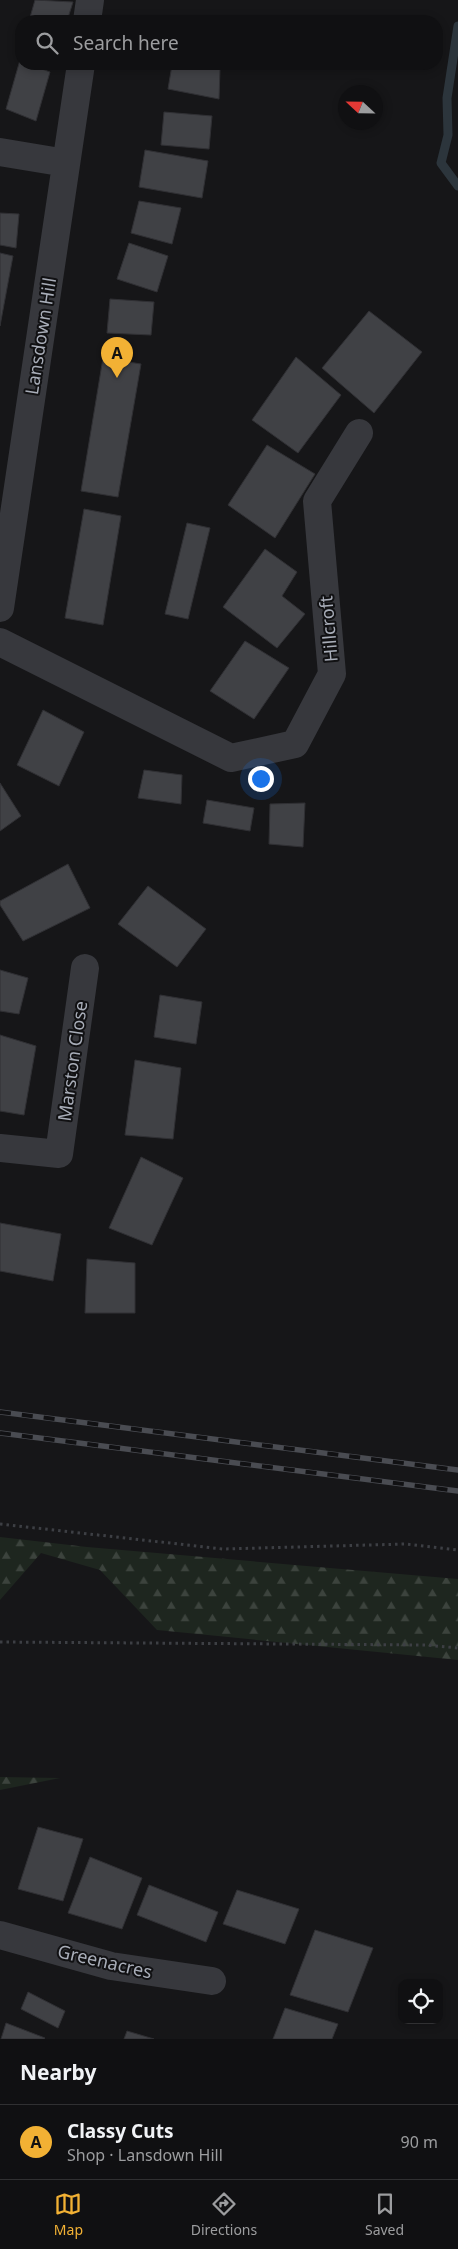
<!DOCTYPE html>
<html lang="en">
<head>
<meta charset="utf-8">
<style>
  :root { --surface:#101012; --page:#19191b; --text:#f1f3f6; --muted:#9c9d9f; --line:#303032; --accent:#f2b134 }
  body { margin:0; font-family:"Noto Sans",sans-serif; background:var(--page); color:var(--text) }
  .controls { position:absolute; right:15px; bottom:15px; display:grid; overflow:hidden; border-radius:10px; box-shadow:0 2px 8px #0003 }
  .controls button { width:45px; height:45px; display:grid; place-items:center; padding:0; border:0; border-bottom:1px solid var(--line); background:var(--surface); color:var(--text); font:25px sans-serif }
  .compass { position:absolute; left:338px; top:85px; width:45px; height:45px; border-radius:50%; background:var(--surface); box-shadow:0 2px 8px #0003; rotate:292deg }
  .you { position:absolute; left:260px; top:778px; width:18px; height:18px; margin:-12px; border:4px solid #fff; border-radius:50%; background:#1a73e8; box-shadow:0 0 0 8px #1a73e833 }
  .badge { display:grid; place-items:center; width:32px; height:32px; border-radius:50%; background:var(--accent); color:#111; font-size:16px; font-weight:700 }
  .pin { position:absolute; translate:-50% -41px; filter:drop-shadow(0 1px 2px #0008) }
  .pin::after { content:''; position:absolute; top:26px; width:18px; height:15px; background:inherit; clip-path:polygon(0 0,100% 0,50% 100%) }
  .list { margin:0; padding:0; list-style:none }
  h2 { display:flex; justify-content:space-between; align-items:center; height:65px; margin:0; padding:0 20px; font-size:21px }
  h2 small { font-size:16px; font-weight:400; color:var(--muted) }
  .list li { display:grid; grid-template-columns:32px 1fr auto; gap:15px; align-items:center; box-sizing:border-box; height:75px; padding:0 20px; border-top:1px solid var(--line) }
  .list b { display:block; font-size:19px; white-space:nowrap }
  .list p { margin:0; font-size:16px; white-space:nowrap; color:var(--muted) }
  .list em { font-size:16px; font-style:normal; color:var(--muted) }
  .icon { flex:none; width:28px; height:28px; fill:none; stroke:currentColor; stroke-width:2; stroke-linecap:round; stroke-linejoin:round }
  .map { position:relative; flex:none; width:458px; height:2039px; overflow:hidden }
  .search { position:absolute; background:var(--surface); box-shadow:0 2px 8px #0003; left:15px; right:15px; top:15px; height:55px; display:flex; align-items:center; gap:12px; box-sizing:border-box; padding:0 18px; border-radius:20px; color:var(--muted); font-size:19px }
  .sheet { height:140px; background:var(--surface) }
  nav { display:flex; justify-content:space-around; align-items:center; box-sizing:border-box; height:70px; border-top:1px solid var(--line); background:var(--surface); font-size:14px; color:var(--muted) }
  nav a { display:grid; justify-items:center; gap:2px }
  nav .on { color:var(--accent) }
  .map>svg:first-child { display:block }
  .forest { fill:url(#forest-firs) }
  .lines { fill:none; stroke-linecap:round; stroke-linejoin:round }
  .stream { stroke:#2c353c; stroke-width:9 }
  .building { fill:#404145; stroke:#303034 }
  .path { stroke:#3d3f44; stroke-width:3; stroke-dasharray:2.5 4; stroke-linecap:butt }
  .minor { stroke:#37383d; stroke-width:28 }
  .rail-casing { stroke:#4a4c52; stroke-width:5.5 }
  .rail { stroke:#111113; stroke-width:4; stroke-dasharray:11; stroke-linecap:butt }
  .labels { text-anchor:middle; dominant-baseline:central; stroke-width:4; stroke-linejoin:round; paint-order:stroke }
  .street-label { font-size:18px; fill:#a8adb8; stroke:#111113 }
</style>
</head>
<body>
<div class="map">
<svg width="458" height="2039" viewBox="0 0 458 2039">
  <defs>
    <pattern id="forest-firs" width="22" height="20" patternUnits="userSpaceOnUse" patternTransform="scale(1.25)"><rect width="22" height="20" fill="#1e261f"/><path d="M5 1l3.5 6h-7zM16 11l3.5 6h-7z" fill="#3c433d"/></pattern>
  </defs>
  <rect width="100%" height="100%" fill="#161618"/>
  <path class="forest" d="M0 1537 87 1547 458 1579V1660L157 1630 100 1570 41 1553 0 1600Z
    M0 1777 60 1778 0 1790Z"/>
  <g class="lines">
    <path class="stream" d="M458 26 447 98 448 135 441 163 458 186"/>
  </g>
  <path class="building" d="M35 0 73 2 67 21H29Z
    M20 60 21 64H28L50 72 36 121 6 109Z
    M172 65 220 69 219 99 168 89Z
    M164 112 212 116 209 149 161 145Z
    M145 150 208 161 202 198 139 187Z
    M139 201 181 208 172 244 131 233Z
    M0 213 19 214 16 248 0 245Z
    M129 243 168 256 157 292 117 279Z
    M0 253 13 256 0 326Z
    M110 299 154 302 151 335 107 333Z
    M369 311 422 352 374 413 322 368Z
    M296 357 341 395 298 453 252 420Z
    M103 358 141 364 118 497 81 491Z
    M267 445 315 474 275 538 228 505Z
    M84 509 121 516 103 625 65 618Z
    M187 523 210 528 188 619 165 614Z
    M265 549 297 572 282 596 305 614 277 648 223 607Z
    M245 641 289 668 254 719 210 691Z
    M43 710 84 732 59 786 17 765Z
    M144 770 182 775 181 804 138 798Z
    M0 783 21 816 0 831Z
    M207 800 254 808 250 831 203 823Z
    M305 803 303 847 269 844 270 804Z
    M68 864 90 908 23 941 0 905V901Z
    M148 886 206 929 177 967 118 924Z
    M0 970 28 978 19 1014 0 1011Z
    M160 995 202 1002 196 1044 154 1037Z
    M0 1035 36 1046 24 1115 0 1111Z
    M135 1060 181 1068 173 1139 125 1135Z
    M141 1157 183 1178 152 1245 109 1228Z
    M0 1223 61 1234 53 1281 0 1271Z
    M87 1259 135 1263V1313H85Z
    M38 1827 83 1839 63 1901 18 1889Z
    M90 1857 142 1878 122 1929 68 1913Z
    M149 1885 218 1912 206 1942 137 1915Z
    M237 1890 299 1909 285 1944 223 1924Z
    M315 1930 373 1948 348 2012 290 1995Z
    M28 1992 65 2011 58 2028 21 2009Z
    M285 2008 338 2024 332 2039H273Z
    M6 2023 45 2038 44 2039H1Z
    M127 2031 154 2039H124Z"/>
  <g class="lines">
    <path class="path" d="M0 1524 223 1549 405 1544 458 1550
      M0 1642 425 1645 458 1648"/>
    <path class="minor" d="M87 21 90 0
      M0 152 66 163
      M0 608 81 64
      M0 642 231 758 295 744 332 674 317 501 359 433
      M0 1148 59 1154 85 968
      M0 1935 111 1966 212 1981"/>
    <defs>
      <path id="rail" d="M0 1412 458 1470
        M0 1433 458 1491"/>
    </defs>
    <use href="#rail" class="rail-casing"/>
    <use href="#rail" class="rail"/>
  </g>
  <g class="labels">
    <g class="street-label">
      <text transform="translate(40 336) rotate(-81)">Lansdown Hill</text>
      <text transform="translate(328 629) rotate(-95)">Hillcroft</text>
      <text transform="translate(72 1061) rotate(-82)">Marston Close</text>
      <text transform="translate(105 1961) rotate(13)">Greenacres</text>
    </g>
  </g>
</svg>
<div class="controls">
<button><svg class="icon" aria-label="locate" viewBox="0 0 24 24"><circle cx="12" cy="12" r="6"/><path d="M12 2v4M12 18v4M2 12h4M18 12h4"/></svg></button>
</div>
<svg class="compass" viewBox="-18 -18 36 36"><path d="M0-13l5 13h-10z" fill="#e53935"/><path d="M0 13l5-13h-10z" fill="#9c9d9f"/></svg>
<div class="you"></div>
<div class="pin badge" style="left:117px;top:378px">A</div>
<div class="search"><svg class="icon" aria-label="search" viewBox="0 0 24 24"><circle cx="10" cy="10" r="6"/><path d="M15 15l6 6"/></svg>Search here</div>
</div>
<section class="sheet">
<h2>Nearby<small></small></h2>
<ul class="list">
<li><span class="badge">A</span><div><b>Classy Cuts</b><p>Shop · Lansdown Hill</p></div><em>90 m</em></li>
</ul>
</section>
<nav>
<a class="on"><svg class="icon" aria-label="map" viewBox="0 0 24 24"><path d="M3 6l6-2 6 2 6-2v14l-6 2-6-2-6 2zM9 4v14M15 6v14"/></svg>Map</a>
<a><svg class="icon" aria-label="directions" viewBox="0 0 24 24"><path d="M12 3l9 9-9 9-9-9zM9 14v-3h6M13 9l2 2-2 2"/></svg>Directions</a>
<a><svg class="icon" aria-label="saved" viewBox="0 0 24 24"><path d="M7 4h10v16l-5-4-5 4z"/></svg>Saved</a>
</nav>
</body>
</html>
